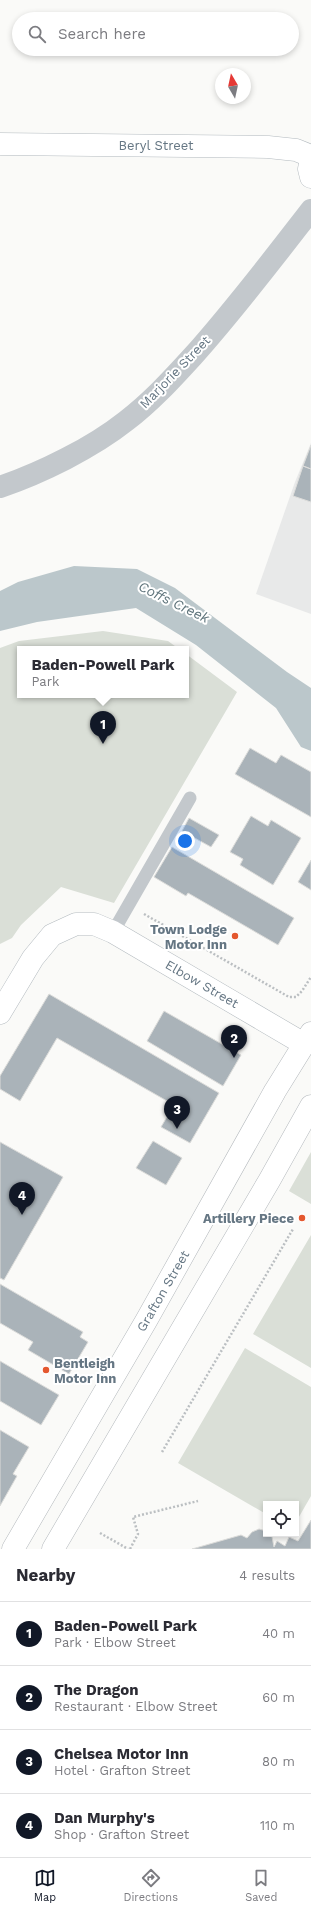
<!DOCTYPE html>
<html lang="en">
<head>
<meta charset="utf-8">
<style>
  :root { --surface:#fff; --page:#f2f2f3; --text:#2b2b33; --muted:#7c7c81; --line:#e1e1e2; --accent:#111827 }
  body { margin:0; font-family:"Work Sans",sans-serif; background:var(--page); color:var(--text) }
  .controls { position:absolute; right:12px; bottom:12px; display:grid; overflow:hidden; border-radius:0px; box-shadow:0 2px 6px #0003 }
  .controls button { width:36px; height:36px; display:grid; place-items:center; padding:0; border:0; border-bottom:1px solid var(--line); background:var(--surface); color:var(--text); font:20px sans-serif }
  .compass { position:absolute; left:215px; top:68px; width:36px; height:36px; border-radius:50%; background:var(--surface); box-shadow:0 2px 6px #0003; rotate:351deg }
  .you { position:absolute; left:185px; top:841px; width:14px; height:14px; margin:-10px; border:3px solid #fff; border-radius:50%; background:#1a73e8; box-shadow:0 0 0 6px #1a73e833 }
  .badge { display:grid; place-items:center; width:26px; height:26px; border-radius:50%; background:var(--accent); color:#fff; font-size:13px; font-weight:700 }
  .pin { position:absolute; translate:-50% -33px; filter:drop-shadow(0 1px 2px #0008) }
  .pin::after { content:''; position:absolute; top:21px; width:14px; height:12px; background:inherit; clip-path:polygon(0 0,100% 0,50% 100%) }
  .popup { position:absolute; left:17px; top:646px; width:172px; height:52px; box-sizing:border-box; display:grid; place-content:center; border-radius:0px; background:var(--surface); filter:drop-shadow(0 1px 3px #0005); font-size:13px; white-space:nowrap; color:var(--muted) }
  .popup b { font-size:15px; color:var(--text) }
  .popup::after { content:''; position:absolute; left:50%; top:100%; margin-left:-8px; border:8px solid transparent; border-top-color:var(--surface) }
  .list { margin:0; padding:0; list-style:none }
  h2 { display:flex; justify-content:space-between; align-items:center; height:52px; margin:0; padding:0 16px; font-size:17px }
  h2 small { font-size:13px; font-weight:400; color:var(--muted) }
  .list li { display:grid; grid-template-columns:26px 1fr auto; gap:12px; align-items:center; box-sizing:border-box; height:64px; padding:0 16px; border-top:1px solid var(--line) }
  .list b { display:block; font-size:15px; white-space:nowrap }
  .list p { margin:0; font-size:13px; white-space:nowrap; color:var(--muted) }
  .list em { font-size:13px; font-style:normal; color:var(--muted) }
  .icon { flex:none; width:22px; height:22px; fill:none; stroke:currentColor; stroke-width:2; stroke-linecap:round; stroke-linejoin:round }
  .map { position:relative; flex:none; width:311px; height:1549px; overflow:hidden }
  .search { position:absolute; background:var(--surface); box-shadow:0 2px 6px #0003; left:12px; right:12px; top:12px; height:44px; display:flex; align-items:center; gap:10px; box-sizing:border-box; padding:0 14px; border-radius:22px; color:var(--muted); font-size:15px }
  .sheet { height:308px; background:var(--surface) }
  nav { display:flex; justify-content:space-around; align-items:center; box-sizing:border-box; height:56px; border-top:1px solid var(--line); background:var(--surface); font-size:11px; color:var(--muted) }
  nav a { display:grid; justify-items:center; gap:2px }
  nav .on { color:var(--accent) }
  .map>svg:first-child { display:block }
  .built { fill:#e8e9e9 }
  .green { fill:#dadfd7 }
  .water { fill:#bbc7cb }
  .building { fill:#aab3b9; stroke:#dcdcda }
  .lines { fill:none; stroke-linecap:round; stroke-linejoin:round }
  .secondary-casing { stroke:#b3babf; stroke-width:23 }
  .highway-casing { stroke:#b4b9bd; stroke-width:23 }
  .path { stroke:#bbbfc2; stroke-width:2.5; stroke-dasharray:2 2; stroke-linecap:butt }
  .lane { stroke:#c3c8cc; stroke-width:13 }
  .street { stroke:#c3c8cc; stroke-width:22 }
  .secondary { stroke:#fff; stroke-width:22 }
  .highway { stroke:#fff; stroke-width:22 }
  .poi-dot { fill:#e4572e; stroke:#fff; stroke-width:1.5 }
  .labels { text-anchor:middle; dominant-baseline:central; stroke-width:4; stroke-linejoin:round; paint-order:stroke }
  .street-label { font-size:13px; fill:#657683; stroke:#fff }
  .poi-label { font-size:13px; font-weight:bold; fill:#657683; stroke:#fff; text-anchor:end }
  .water-label { font-size:14px; font-style:italic; fill:#60757c; stroke:#fff }
</style>
</head>
<body>
<div class="map">
<svg width="311" height="1549" viewBox="0 0 311 1549">
  <rect width="100%" height="100%" fill="#fafaf8"/>
  <path class="built" d="M311 443V614L256 594 295 482Z"/>
  <path class="green" d="M103 631 168 641 179 649H20V695H186V654L237 692 114 903 61 887 21 925 12 938 0 944V648L19 641Z
    M311 1152V1204L289 1191Z
    M311 1235V1368L253 1334Z
    M245 1348 311 1387V1496L296 1522V1504H266V1514L178 1463Z"/>
  <path class="water" d="M74 566 137 569 175 588 287 672 311 688V751L301 747 276 708 196 645 136 608 37 622 0 631V591L18 582Z"/>
  <path class="building" d="M311 445V469L303 466Z
    M303 466 311 469V502L293 496Z
    M250 748 276 763 281 755 311 772V817L235 774Z
    M251 816 268 826 271 820 301 838 273 885 240 865 243 859 230 852Z
    M189 818 219 835 211 847 182 831Z
    M172 847 294 918 278 945 188 893 186 896 154 877Z
    M311 860V890L298 882Z
    M49 994 219 1093 190 1143 161 1127 174 1105 57 1038 20 1101 0 1089V1076Z
    M164 1011 241 1055 223 1086 147 1041Z
    M153 1141 182 1158 166 1185 136 1168Z
    M0 1142 63 1177 4 1280 0 1278Z
    M0 1284 83 1332 80 1337 88 1342 69 1374 28 1350 33 1342 0 1323Z
    M0 1361 59 1395 41 1425 0 1401Z
    M0 1430 29 1447 13 1474 17 1476 0 1506Z
    M311 1520V1549H192L241 1535 247 1538 252 1532 259 1529 266 1531V1534H270L272 1537 274 1547 277 1541 285 1546 289 1537 298 1541Z"/>
  <g class="lines">
    <defs>
      <path id="secondary" d="M0 144 268 147 296 150 311 156
        M311 160 309 169 311 177
        M0 1013 33 958 52 935 76 924H94L113 932 304 1044"/>
      <path id="highway" d="M13 1549 146 1321 275 1091 311 1033
        M53 1549 269 1181 311 1106"/>
    </defs>
    <use href="#secondary" class="secondary-casing"/>
    <use href="#highway" class="highway-casing"/>
    <path class="path" d="M144 914 289 997H296L302 991 311 977
      M162 1452 293 1229
      M100 1533 128 1549
      M130 1549 138 1534 133 1517 198 1501"/>
    <path class="lane" d="M113 932 190 798"/>
    <path class="street" d="M0 487C41 473 92 448 126 421 151 402 172 379 193 356 235 309 273 259 311 210"/>
    <use href="#secondary" class="secondary"/>
    <use href="#highway" class="highway"/>
  </g>
  <g class="poi-dot">
    <circle cx="235" cy="936" r="4"/>
    <circle cx="302" cy="1218" r="4"/>
    <circle cx="46" cy="1370" r="4"/>
  </g>
  <g class="labels">
    <g class="street-label">
      <text x="156" y="145">Beryl Street</text>
      <text transform="translate(175 372) rotate(-46)">Marjorie Street</text>
      <text transform="translate(202 984) rotate(30)">Elbow Street</text>
      <text transform="translate(163 1291) rotate(-60)">Grafton Street</text>
    </g>
    <g class="poi-label">
      <text x="227" y="929">Town Lodge<tspan x="227" dy="15">Motor Inn</tspan></text>
      <text x="294" y="1218">Artillery Piece</text>
      <text x="54" y="1363" text-anchor="start">Bentleigh<tspan x="54" dy="15">Motor Inn</tspan></text>
    </g>
    <g class="water-label">
      <text transform="translate(174 602) rotate(26)">Coffs Creek</text>
    </g>
  </g>
</svg>
<div class="controls">
<button><svg class="icon" aria-label="locate" viewBox="0 0 24 24"><circle cx="12" cy="12" r="6"/><path d="M12 2v4M12 18v4M2 12h4M18 12h4"/></svg></button>
</div>
<svg class="compass" viewBox="-18 -18 36 36"><path d="M0-13l5 13h-10z" fill="#e53935"/><path d="M0 13l5-13h-10z" fill="#7c7c81"/></svg>
<div class="you"></div>
<div class="pin badge" style="left:103px;top:744px">1</div>
<div class="popup"><b>Baden-Powell Park</b>Park</div>
<div class="pin badge" style="left:234px;top:1058px">2</div>
<div class="pin badge" style="left:177px;top:1129px">3</div>
<div class="pin badge" style="left:22px;top:1215px">4</div>
<div class="search"><svg class="icon" aria-label="search" viewBox="0 0 24 24"><circle cx="10" cy="10" r="6"/><path d="M15 15l6 6"/></svg>Search here</div>
</div>
<section class="sheet">
<h2>Nearby<small>4 results</small></h2>
<ul class="list">
<li><span class="badge">1</span><div><b>Baden-Powell Park</b><p>Park · Elbow Street</p></div><em>40 m</em></li>
<li><span class="badge">2</span><div><b>The Dragon</b><p>Restaurant · Elbow Street</p></div><em>60 m</em></li>
<li><span class="badge">3</span><div><b>Chelsea Motor Inn</b><p>Hotel · Grafton Street</p></div><em>80 m</em></li>
<li><span class="badge">4</span><div><b>Dan Murphy's</b><p>Shop · Grafton Street</p></div><em>110 m</em></li>
</ul>
</section>
<nav>
<a class="on"><svg class="icon" aria-label="map" viewBox="0 0 24 24"><path d="M3 6l6-2 6 2 6-2v14l-6 2-6-2-6 2zM9 4v14M15 6v14"/></svg>Map</a>
<a><svg class="icon" aria-label="directions" viewBox="0 0 24 24"><path d="M12 3l9 9-9 9-9-9zM9 14v-3h6M13 9l2 2-2 2"/></svg>Directions</a>
<a><svg class="icon" aria-label="saved" viewBox="0 0 24 24"><path d="M7 4h10v16l-5-4-5 4z"/></svg>Saved</a>
</nav>
</body>
</html>
